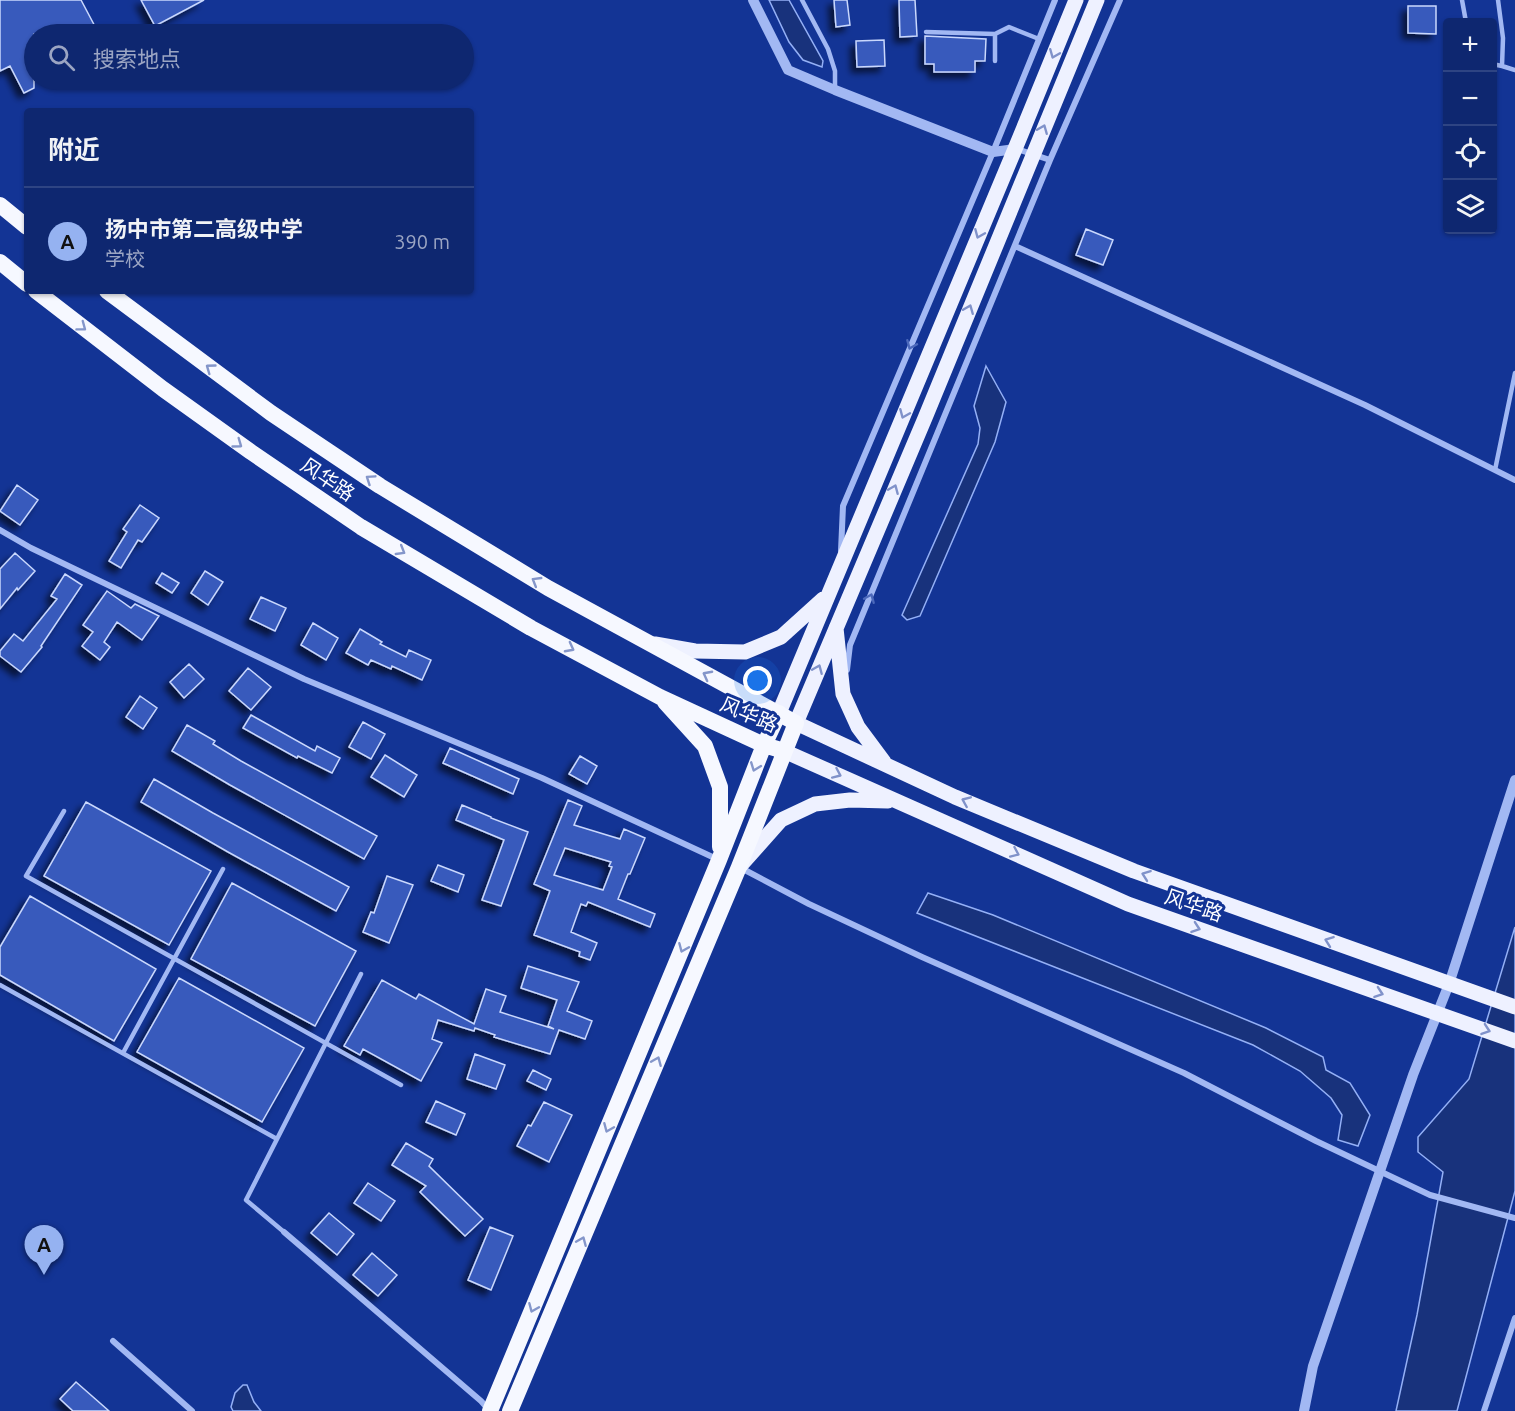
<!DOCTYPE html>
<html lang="zh">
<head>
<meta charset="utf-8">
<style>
  :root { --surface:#0e2770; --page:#172f75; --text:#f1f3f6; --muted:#9ba5c3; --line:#2e4483; --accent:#95b2f1 }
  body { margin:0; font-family:Ubuntu,"Noto Sans SC",sans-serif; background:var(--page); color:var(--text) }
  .controls { position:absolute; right:18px; top:18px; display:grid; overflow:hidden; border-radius:6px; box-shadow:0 2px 4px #0004 }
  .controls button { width:54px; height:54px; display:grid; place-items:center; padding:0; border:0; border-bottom:2px solid var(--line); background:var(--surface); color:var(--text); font:30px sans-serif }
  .you { position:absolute; left:758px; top:681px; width:21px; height:21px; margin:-15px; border:4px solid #fff; border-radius:50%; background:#1a73e8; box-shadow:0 0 0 9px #1a73e833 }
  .badge { display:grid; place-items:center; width:39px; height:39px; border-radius:50%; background:var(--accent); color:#111; font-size:20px; font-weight:700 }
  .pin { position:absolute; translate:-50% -50px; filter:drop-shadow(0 2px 3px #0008) }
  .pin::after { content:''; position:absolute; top:32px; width:21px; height:18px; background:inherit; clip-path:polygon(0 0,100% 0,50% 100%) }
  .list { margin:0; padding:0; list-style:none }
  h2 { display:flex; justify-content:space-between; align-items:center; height:78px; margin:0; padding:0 24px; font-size:26px }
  h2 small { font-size:20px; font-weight:400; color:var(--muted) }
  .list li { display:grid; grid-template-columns:39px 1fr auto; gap:18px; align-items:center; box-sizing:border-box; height:108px; padding:0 24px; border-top:2px solid var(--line) }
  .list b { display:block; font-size:22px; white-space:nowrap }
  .list p { margin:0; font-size:20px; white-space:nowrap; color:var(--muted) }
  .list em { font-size:20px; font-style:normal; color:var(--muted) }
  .icon { flex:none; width:33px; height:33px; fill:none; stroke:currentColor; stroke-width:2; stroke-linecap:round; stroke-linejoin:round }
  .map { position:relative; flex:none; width:1515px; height:1411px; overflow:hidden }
  .search { position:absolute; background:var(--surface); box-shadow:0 2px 4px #0004; left:24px; top:24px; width:450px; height:66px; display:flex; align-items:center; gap:15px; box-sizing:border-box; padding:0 21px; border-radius:33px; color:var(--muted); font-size:22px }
  .panel { position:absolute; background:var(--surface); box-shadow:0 2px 4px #0004; left:24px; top:108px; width:450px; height:186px; border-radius:6px }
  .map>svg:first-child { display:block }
  .water { fill:#18327c; stroke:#94b0f6; stroke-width:1.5 }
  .building { fill:#375abc; stroke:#cad8fd; stroke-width:1.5; fill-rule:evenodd; filter:url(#shadow) }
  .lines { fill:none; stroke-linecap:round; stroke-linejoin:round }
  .service { stroke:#a2b8f3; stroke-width:4.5 }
  .minor { stroke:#a2b8f3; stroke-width:6 }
  .tertiary { stroke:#a2b8f3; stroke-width:10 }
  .primary { stroke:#eef1ff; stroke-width:15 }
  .trunk { stroke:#f6f8ff; stroke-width:16 }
  .oneway { stroke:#8092ca }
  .oneway2 { stroke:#8496ca }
  .oneway3 { stroke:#4c69bb }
  .labels { text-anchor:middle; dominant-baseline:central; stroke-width:6; stroke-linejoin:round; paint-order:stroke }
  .street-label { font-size:20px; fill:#fff; stroke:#133495 }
</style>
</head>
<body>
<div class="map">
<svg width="1515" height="1411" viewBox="0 0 1515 1411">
  <defs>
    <filter id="shadow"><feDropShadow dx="-5.5" dy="5.5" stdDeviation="3" flood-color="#0009"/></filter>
  </defs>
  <rect width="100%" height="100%" fill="#133495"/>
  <path class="water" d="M769 0H789L823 61 822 67 803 60 789 42Z
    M986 366 1006 402 995 442 920 616 907 620 902 615 978 444 980 428 974 406Z
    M928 893 993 915 1266 1028 1323 1057 1326 1070 1350 1083 1370 1115 1358 1146 1338 1140 1342 1115 1331 1098 1300 1071 1253 1045 917 913Z
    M1515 927V1191L1457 1411H1396L1417 1315 1443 1172 1418 1152V1137L1469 1079Z
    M243 1385H247L254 1402 261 1411H233L231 1407 235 1393Z"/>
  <path class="building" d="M0 0H81L99 34H34V88L24 93 10 66 0 71Z
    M141 0H204L155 26Z
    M834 0H847L850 25 836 27Z
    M899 0H915L917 36 900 37Z
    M1408 6H1436V34L1408 33Z
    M925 36 986 39 985 61H975V72H934V64H925Z
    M884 40 885 66 857 67 856 41Z
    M1086 229 1113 240 1103 265 1076 255Z
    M17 485 38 500 20 525 0 511Z
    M140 505 159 518 142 542 138 540 121 568 109 561 127 532 123 529Z
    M15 553 35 571 18 590 17 588 0 609V569Z
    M205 571 223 582 208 605 191 593Z
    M162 573 179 583 172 593 156 583Z
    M65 574 82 585 41 646 42 647 21 672 0 656V651L14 634 23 641 57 599 51 596Z
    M107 591 131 608 135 604 159 616 142 640 117 622 104 642 110 647 100 660 82 646 93 632 83 625Z
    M261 597 286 608 275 631 250 619Z
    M313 623 338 638 326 660 301 645Z
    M360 629 382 642 380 644 406 657 409 650 431 660 422 680 392 666 391 669 371 660 368 665 346 653Z
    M189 664 204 679 184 698 170 682Z
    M248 668 271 687 251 710 229 691Z
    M140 696 157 708 143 729 126 717Z
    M251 715 315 751 317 746 340 758 332 773 298 756 297 758 243 728Z
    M363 722 385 734 371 759 349 747Z
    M187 725 215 741 213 744 241 761 377 836 364 859 230 785 172 751Z
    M450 748 519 779 513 794 443 763Z
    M385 755 417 775 404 797 371 777Z
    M580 756 597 766 587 784 569 774Z
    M154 779 213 813 349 887 336 911 228 852 141 802Z
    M568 800 582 806 574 825 620 839 624 829 645 838 630 874H628L618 899 655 914 650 927 588 902 586 906 581 904 571 932 597 943 590 960 579 956 580 952 534 935 550 891 534 884ZM565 848 611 862 609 866 612 867 603 890 554 875Z
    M86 802 211 871 169 945 44 876Z
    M462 805 491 817V818L528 832 501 906 482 900 504 840 456 820Z
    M438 865 464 875 458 892 431 881Z
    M387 876 413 885 389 943 363 932 371 912 374 913Z
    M232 883 356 951 315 1026 191 959Z
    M30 896 156 969 114 1041 0 975V947Z
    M528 966 579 982 567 1011 592 1021 585 1039 559 1030 550 1054 494 1037 495 1035 475 1028 474 1031 438 1020 432 1039 442 1043 421 1081 363 1049 360 1055 344 1046 382 980 416 999 419 994 474 1024 486 989 506 996 500 1012 554 1029 548 1026 557 1000 521 988Z
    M179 978 304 1048 262 1122 137 1052Z
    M475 1054 505 1065 496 1089 467 1079Z
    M533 1070 551 1079 546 1090 527 1081Z
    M436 1101 465 1114 456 1135 426 1122Z
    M544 1102 572 1115 549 1162 517 1146 528 1125 531 1126Z
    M406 1143 433 1159 429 1166 483 1219 465 1236 420 1192 426 1186 392 1165Z
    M368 1183 395 1201 381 1221 354 1203Z
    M329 1213 354 1234 337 1255 311 1233Z
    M490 1227 513 1236 491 1290 468 1280Z
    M372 1253 397 1275 378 1296 353 1275Z
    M76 1382 109 1411H73L60 1399Z"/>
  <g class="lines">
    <path class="service" d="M802 0 828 49 835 71V89
      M1462 0 1466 22
      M1498 0 1503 38 1502 66 1515 70
      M926 32 995 34 1009 27 1039 39
      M995 34V61
      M1492 64 1502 66
      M1495 470 1515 373
      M64 811 26 876 401 1085
      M0 985 277 1139
      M123 1053 223 869
      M284 1232 246 1200 361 974"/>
    <path class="minor" d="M1017 149 1050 160
      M1015 246 1365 405 1515 480
      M0 530 31 548 304 679 542 778 719 860
      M841 551 843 506 993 152 1055 0
      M847 670 850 645 1050 160 1120 0
      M741 868 809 904 922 957 1184 1073 1316 1141 1430 1195 1515 1218
      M284 1232 481 1401 489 1410
      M113 1341 192 1411
      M1484 1411 1515 1318"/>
    <path class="tertiary" d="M753 0 788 70 835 90 993 152 1015 149
      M1304 1411 1313 1366 1413 1075 1449 984 1515 780"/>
    <path class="primary" d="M1097 0 925 418 796 723 955 797 1134 871 1515 1007
      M836 628 843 694 858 727 884 762
      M655 644 695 651 745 652 781 637 823 599
      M779 713 1015 149 1076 0
      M784 751 1128 904 1515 1041
      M741 865 781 820 815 804 850 800 888 801"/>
    <path class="trunk" d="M0 205 27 227
      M0 262 27 284
      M36 291 163 389 251 452 361 527 531 628 660 697 764 745 784 751
      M107 291 271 413 380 486 548 588 796 723 739 867 510 1411
      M665 702 705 746 720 787V847
      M490 1411 719 860 764 745 779 713"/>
  </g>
  <defs><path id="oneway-chevron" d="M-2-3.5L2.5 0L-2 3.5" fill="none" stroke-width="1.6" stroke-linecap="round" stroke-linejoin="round" transform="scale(1.5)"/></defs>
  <g class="oneway">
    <use href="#oneway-chevron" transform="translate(1054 54) rotate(112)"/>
    <use href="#oneway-chevron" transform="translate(1043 129) rotate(-68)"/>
    <use href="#oneway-chevron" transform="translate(979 234) rotate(113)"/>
    <use href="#oneway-chevron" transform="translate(969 309) rotate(-68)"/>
    <use href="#oneway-chevron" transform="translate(904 414) rotate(113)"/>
    <use href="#oneway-chevron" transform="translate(894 489) rotate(-67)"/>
    <use href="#oneway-chevron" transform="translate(818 669) rotate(-67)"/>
    <use href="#oneway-chevron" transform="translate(837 774) rotate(24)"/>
    <use href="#oneway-chevron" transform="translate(966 801) rotate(-157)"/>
    <use href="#oneway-chevron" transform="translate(1015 853) rotate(24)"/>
    <use href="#oneway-chevron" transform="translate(1146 875) rotate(-160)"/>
    <use href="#oneway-chevron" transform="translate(1196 928) rotate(19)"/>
    <use href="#oneway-chevron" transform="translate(1329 941) rotate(-160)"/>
    <use href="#oneway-chevron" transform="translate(1379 993) rotate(19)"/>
    <use href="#oneway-chevron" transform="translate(1486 1030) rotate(19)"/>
  </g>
  <g class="oneway2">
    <use href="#oneway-chevron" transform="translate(82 327) rotate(37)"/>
    <use href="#oneway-chevron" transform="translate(210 368) rotate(-144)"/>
    <use href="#oneway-chevron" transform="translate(238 444) rotate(36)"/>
    <use href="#oneway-chevron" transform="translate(370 479) rotate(-146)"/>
    <use href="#oneway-chevron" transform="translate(401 551) rotate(31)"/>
    <use href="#oneway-chevron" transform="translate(536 581) rotate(-149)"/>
    <use href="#oneway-chevron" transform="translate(570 648) rotate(28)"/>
    <use href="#oneway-chevron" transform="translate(707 675) rotate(-152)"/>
    <use href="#oneway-chevron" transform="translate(755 767) rotate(111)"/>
    <use href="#oneway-chevron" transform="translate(683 948) rotate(113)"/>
    <use href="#oneway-chevron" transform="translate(657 1061) rotate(-67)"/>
    <use href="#oneway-chevron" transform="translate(608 1128) rotate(113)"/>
    <use href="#oneway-chevron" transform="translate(582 1241) rotate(-67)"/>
    <use href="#oneway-chevron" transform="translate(533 1308) rotate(113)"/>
  </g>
  <g class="oneway3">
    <use href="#oneway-chevron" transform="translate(911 345) rotate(113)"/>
    <use href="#oneway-chevron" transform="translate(870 598) rotate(-67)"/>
  </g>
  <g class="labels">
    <g class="street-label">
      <text transform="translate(328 479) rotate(34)">风华路</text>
      <text transform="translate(749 714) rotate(23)">风华路</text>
      <text transform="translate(1194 905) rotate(19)">风华路</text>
    </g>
  </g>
</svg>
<div class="controls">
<button>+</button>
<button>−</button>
<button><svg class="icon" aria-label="locate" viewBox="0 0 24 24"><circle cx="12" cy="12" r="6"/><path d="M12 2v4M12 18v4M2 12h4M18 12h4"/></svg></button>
<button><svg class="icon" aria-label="layers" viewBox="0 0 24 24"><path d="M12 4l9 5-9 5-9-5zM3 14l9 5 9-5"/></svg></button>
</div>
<div class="you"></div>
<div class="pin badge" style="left:44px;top:1275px">A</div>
<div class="search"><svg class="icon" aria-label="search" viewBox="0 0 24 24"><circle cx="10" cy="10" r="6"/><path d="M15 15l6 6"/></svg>搜索地点</div>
<section class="panel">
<h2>附近<small></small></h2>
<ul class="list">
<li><span class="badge">A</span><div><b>扬中市第二高级中学</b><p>学校</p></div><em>390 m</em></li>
</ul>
</section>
</div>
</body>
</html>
